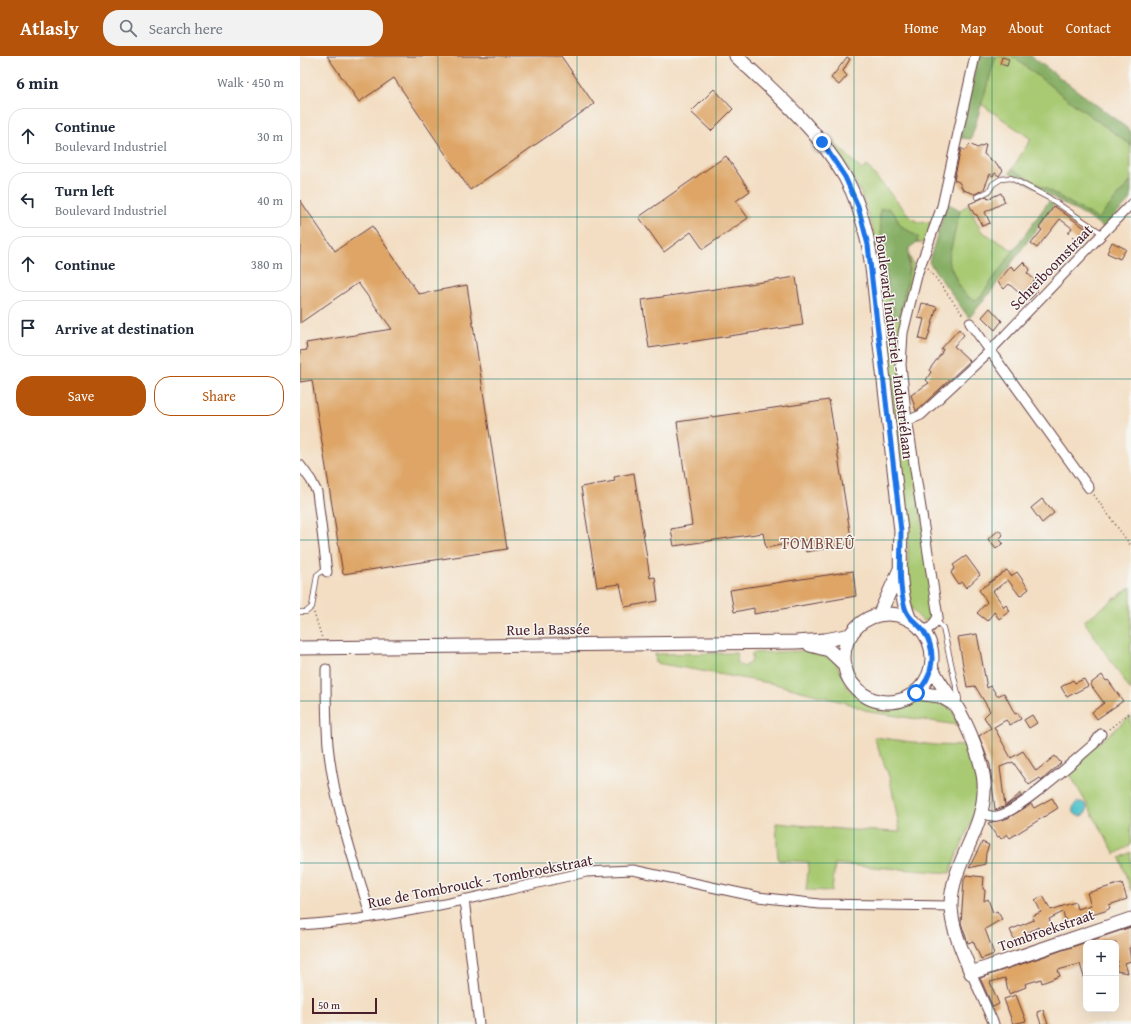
<!DOCTYPE html>
<html lang="en">
<head>
<meta charset="utf-8">
<style>
  :root { --surface:#fff; --page:#f2f2f3; --text:#1f2937; --muted:#747a83; --line:#e0e1e3; --accent:#b45309 }
  body { margin:0; font-family:"Gentium Book Plus",serif; background:var(--page); color:var(--text) }
  .controls { position:absolute; right:12px; bottom:12px; display:grid; overflow:hidden; border-radius:8px; box-shadow:0 4px 16px #0002 }
  .controls button { width:36px; height:36px; display:grid; place-items:center; padding:0; border:0; border-bottom:1px solid var(--line); background:var(--surface); color:var(--text); font:20px sans-serif }
  .scale { position:absolute; left:12px; bottom:10px; width:65px; box-sizing:border-box; padding-left:4px; border:2px solid #4a1f2b; border-top:0; font-size:11px; line-height:14px; white-space:nowrap; color:#4a1f2b; -webkit-text-stroke:3px #f6f6f2; paint-order:stroke }
  .stop { position:absolute; width:12px; height:12px; margin:-9px; border:3px solid #1a73e8; border-radius:50%; background:#fff }
  .stop.end { background:#1a73e8; border-color:#fff; box-shadow:0 1px 4px #0008 }
  .list { margin:0; padding:0; list-style:none }
  h2 { display:flex; justify-content:space-between; align-items:center; height:52px; margin:0; padding:0 16px; font-size:17px }
  h2 small { font-size:13px; font-weight:400; color:var(--muted) }
  .list li { display:grid; grid-template-columns:26px 1fr auto; gap:12px; align-items:center; box-sizing:border-box; height:56px; margin:0 8px 8px; padding:0 8px; border:1px solid var(--line); border-radius:16px }
  .list b { display:block; font-size:15px; white-space:nowrap }
  .list p { margin:0; font-size:13px; white-space:nowrap; color:var(--muted) }
  .list em { font-size:13px; font-style:normal; color:var(--muted) }
  .actions { display:flex; gap:8px; padding:12px 16px }
  .actions a { flex:1; padding:9px 0; border:1px solid var(--accent); border-radius:16px; text-align:center; font-size:14px; color:var(--accent) }
  .actions .main { background:var(--accent); color:#fff }
  .icon { flex:none; width:22px; height:22px; fill:none; stroke:currentColor; stroke-width:2; stroke-linecap:round; stroke-linejoin:round }
  .map { position:relative; flex:none; width:831px; height:968px; overflow:hidden }
  header { display:flex; align-items:center; gap:24px; box-sizing:border-box; height:56px; padding:0 20px; background:var(--accent); color:#fff }
  header strong { font-size:19px }
  nav { display:flex; gap:22px; margin-inline-start:auto; font-size:14px }
  .search { width:280px; height:36px; background:var(--page); display:flex; align-items:center; gap:10px; box-sizing:border-box; padding:0 14px; border-radius:16px; color:var(--muted); font-size:15px }
  main { display:flex }
  aside { flex:1; background:var(--surface) }
  .map>svg:first-child { display:block }
  .green { fill:#a9ca73; stroke:#7a744f }
  .forest { fill:#86ae65; stroke:#686648 }
  .water { fill:#58c5ce; stroke:#51727c }
  .building { fill:#dea566 }
  .lines { fill:none; stroke-linecap:round; stroke-linejoin:round }
  .lane-casing { stroke:#633c42; stroke-width:6 }
  .street-casing { stroke:#633c42; stroke-width:11 }
  .secondary-casing { stroke:#633c42; stroke-width:15 }
  .path { stroke:#633c42; stroke-width:1.5; stroke-dasharray:1 3; stroke-linecap:butt }
  .lane { stroke:#fff; stroke-width:4.5 }
  .street { stroke:#fff; stroke-width:9 }
  .secondary { stroke:#fff; stroke-width:13 }
  .route { stroke:#1a73e8; stroke-width:5 }
  .grid { fill:none; stroke:#0f766e; stroke-width:1; stroke-opacity:0.55 }
  .labels { text-anchor:middle; dominant-baseline:central; stroke-width:3; stroke-linejoin:round; paint-order:stroke }
  .street-label { font-size:15px; fill:#4a1f2b; stroke:#f6f6f2 }
  .neighbourhood-label { font-size:16px; letter-spacing:1px; fill:#7e4e40; stroke:#f6f6f2 }
</style>
</head>
<body>
<header>
<strong>Atlasly</strong>
<div class="search"><svg class="icon" aria-label="search" viewBox="0 0 24 24"><circle cx="10" cy="10" r="6"/><path d="M15 15l6 6"/></svg>Search here</div>
<nav><a>Home</a><a>Map</a><a>About</a><a>Contact</a></nav>
</header>
<main>
<aside>
<h2>6 min<small>Walk · 450 m</small></h2>
<ul class="list">
<li><svg class="icon" aria-label="ahead" viewBox="0 0 24 24"><path d="M12 20V5M6 11l6-6 6 6"/></svg><div><b>Continue</b><p>Boulevard Industriel</p></div><em>30 m</em></li>
<li><svg class="icon" aria-label="left" viewBox="0 0 24 24"><path d="M17 20v-9H6M10 6l-5 5 5 5"/></svg><div><b>Turn left</b><p>Boulevard Industriel</p></div><em>40 m</em></li>
<li><svg class="icon" aria-label="ahead" viewBox="0 0 24 24"><path d="M12 20V5M6 11l6-6 6 6"/></svg><div><b>Continue</b></div><em>380 m</em></li>
<li><svg class="icon" aria-label="arrive" viewBox="0 0 24 24"><path d="M6 21V4h12l-3 4 3 4H6"/></svg><div><b>Arrive at destination</b></div></li>
</ul>
<div class="actions"><a class="main">Save</a><a>Share</a></div>
</aside>
<div class="map">
<svg width="831" height="968" viewBox="0 0 831 968">
  <rect width="100%" height="100%" fill="#f6f6f2"/>
  <filter id="ink" filterUnits="userSpaceOnUse"><feTurbulence type="fractalNoise" baseFrequency=".025" numOctaves="2"/><feDisplacementMap in="SourceGraphic" scale="8" xChannelSelector="R" yChannelSelector="G"/><feConvolveMatrix kernelMatrix="1 2 1 2 8 2 1 2 1" color-interpolation-filters="sRGB"/></filter>
  <filter id="wash" filterUnits="userSpaceOnUse"><feTurbulence type="fractalNoise" baseFrequency=".012" numOctaves="4" result="noise"/><feDisplacementMap in="SourceGraphic" scale="16" xChannelSelector="R" yChannelSelector="G"/><feGaussianBlur stdDeviation="0.9" result="paint"/><feColorMatrix in="noise" values="0 0 0 0 0 0 0 0 0 0 0 0 0 0 0 0 0 1.4 0 .05"/><feComposite in="paint" operator="in"/></filter>
  <g filter="url(#wash)">
    <rect width="100%" height="100%" fill="#f3dec3"/>
    <path class="green" d="M696 0H712L774 48 831 89V125L798 163 712 113 731 83 681 48Z
      M532 84 562 114 567 110 611 162 618 166 634 167 628 185 622 187 617 186 618 181 600 169 595 158H579L589 244 590 251 594 250V262H599L610 210 608 197 614 210 613 218 599 282 634 558 628 564 623 565 613 555 609 548 605 515 608 507V466L573 173 560 135Z
      M668 149 681 175 714 195 681 240 675 244C661 242 654 217 648 205L660 154Z
      M831 531V635L784 565Z
      M504 593 521 594 535 604 548 632 559 642 573 650 596 651 604 649 620 640H626L652 653 658 669 570 656 550 648 475 628 356 607 355 598 436 597 438 608 444 611 452 605V597L501 595Z
      M831 660V789L815 798 767 713Z
      M574 681 634 689 667 690C670 701 675 711 677 722 683 756 660 786 650 817L535 808 532 835 506 834 509 806 478 804 476 767 551 774 600 776 590 723Z
      M831 796V835L820 802Z"/>
    <path class="forest" d="M678 0H696L671 83 660 82Z
      M712 0H731L831 75V89L774 48Z
      M712 113 798 163 831 125V143L804 172 796 166 710 117Z
      M749 145 755 147 693 233 669 262 629 206 647 147 660 154 648 205C654 217 661 242 675 244L681 240Z
      M588 152 595 158 600 169 618 181 617 186 609 192 608 223 599 262H593L594 251H590L580 166V153Z"/>
    <path class="water" d="M773 753a7 7 0 1 1 14 0a7 7 0 1 1-14 0Z"/>
    <g id="blocks">
      <path class="building" d="M27 0H261L294 48 170 134 94 22 59 46Z
        M547 1 550 3 543 15 547 20 539 29 531 22Z
        M702 1 709 3 707 10 700 8Z
        M414 33 433 53 411 75 391 56Z
        M670 88 677 92 686 88 684 98 703 114 699 120 695 117 693 120 690 118 684 133 675 138 663 134 659 126 654 124 661 92 665 95Z
        M426 100 450 135 436 145 448 162 403 193 391 176 364 196 339 161Z
        M701 137 705 146 685 156 690 167 682 170 677 159 674 158 669 148 687 140 688 143Z
        M0 144 35 195 72 170 119 238 167 229 207 493 43 518 12 324 0 326V295L7 294 6 287 92 273 58 227 0 267Z
        M754 150 789 175 779 188 768 177 772 172 760 163 737 192 731 188 742 174 739 172Z
        M812 186 826 193 820 203 807 197Z
        M723 206 730 213 727 217 735 224 731 228 738 235 728 245 709 228 704 233 698 226 711 210 715 214Z
        M496 221 503 269 349 292 342 244Z
        M622 247 637 251 627 285 619 283 624 263 618 262Z
        M690 252 702 265 695 274 682 261Z
        M659 273 664 279 654 290 670 305 616 355 611 339 629 327 626 324 631 316 629 314 641 298 643 293H641Z
        M529 344 552 488 506 496 505 484 466 492 463 477 374 490 371 473 392 469 377 366Z
        M334 417 350 522 355 521 358 545 325 551 320 528 297 531 281 431 315 425 314 421Z
        M742 443 754 457 742 467 731 452Z
        M699 474 703 479 699 483 703 487 696 493 688 483Z
        M666 500 680 519 666 532 662 526 658 528 651 517 655 512 653 509Z
        M707 514 711 520 717 516 729 533 720 540 708 524 693 535 704 551 706 549 710 555 699 563 694 556 687 565 677 557 687 546 679 534Z
        M553 515 556 540 454 558V552L434 556 430 534Z
        M677 578 687 632 691 630 697 640 704 637 715 658 718 657 721 663 710 669 706 664 694 671 711 702 723 695 736 715 755 700 761 707 742 724 740 722 729 729 713 706 700 711 705 750 721 737V740L704 751 695 754 690 709 679 680 691 672 684 661 690 655 675 630 667 631 658 581Z
        M802 619 806 625 808 624 823 645 797 663 792 656 804 647 790 628Z
        M784 623 788 630 767 641 761 631 773 624 775 627Z
        M732 659 737 667 729 672 724 664Z
        M752 742 758 752 710 782 707 778 701 783 699 780 697 781 688 767 708 762 731 748 734 752Z
        M682 786 689 789 686 797 685 808 669 812Z
        M666 819 684 821 683 833 685 834 684 845 688 843 693 857 697 855 702 863 685 873 694 898 681 903 673 885 668 887 661 867 664 824Z
        M822 827 827 843 809 849 810 852 805 855 766 867 763 856 749 863 753 872 741 877 738 871 725 878 727 881 720 885 719 883 715 885 710 874 734 864 732 860 741 856 735 844 743 840 751 854 775 846 777 853 791 849 787 837Z
        M831 871V891L829 892 831 905 825 907 828 917 816 915 818 905 816 906V887H786V921H784L780 908 758 914 760 920 742 927 741 923 725 928 726 931 709 938 705 922 690 926 699 948 693 951 680 922Z
        M716 939 726 965 713 968 704 943Z
        M743 954 748 968H741L737 956Z"/>
    </g>
  </g>
  <g filter="url(#ink)">
    <use href="#blocks" fill-opacity="0" stroke="#633c42" stroke-width="1"/>
    <g class="lines">
      <defs>
        <path id="lane" d="M677 141 689 135 693 128 701 123 711 122 749 142 803 178
          M0 556H6L12 551 17 519 26 512
          M636 564 643 572 659 643 657 648"/>
        <path id="street" d="M670 267 789 432
          M607 365 621 359 690 295 831 148
          M0 409 11 424 17 436 27 516
          M624 576 632 570 638 561 606 356 601 309 603 277 618 216 642 150 675 0
          M26 613C26 638 26 664 28 689 34 748 54 805 71 861
          M682 757C687 759 691 761 697 760 717 757 776 703 794 688L801 678
          M164 843 179 968
          M0 869C96 863 192 837 286 816L333 814 458 841 519 848 651 850
          M671 917 694 968"/>
        <path id="secondary" d="M436 0C475 36 518 74 545 121 573 171 574 233 580 289 587 351 594 413 601 475 600 505 598 536 610 564
          M544 602a44 44 0 1 1 88 0a44 44 0 1 1-88 0Z
          M579 559 600 513
          M510 589 529 594 545 609
          M0 592 496 586 525 584 551 579
          M632 612C638 626 648 637 656 650 668 670 682 703 684 726 687 774 650 807 651 851 652 874 663 896 671 917L831 863
          M616 637 640 640 652 647"/>
      </defs>
      <use href="#lane" class="lane-casing"/>
      <use href="#street" class="street-casing"/>
      <use href="#secondary" class="secondary-casing"/>
      <path class="path" d="M628 212 664 260
        M794 439 831 490
        M14 557 22 582
        M809 673 831 656"/>
      <use href="#lane" class="lane"/>
      <use href="#street" class="street"/>
      <use href="#secondary" class="secondary"/>
    </g>
  </g>
  <g class="lines" filter="url(#ink)">
    <path class="route" d="M522 86 545 121 558 150 568 189 601 475C601 500 598 528 605 552 609 565 617 565 624 576 637 595 634 621 616 637"/>
  </g>
  <path class="grid" d="M138 0V968M277 0V968M416 0V968M554 0V968M692 0V968M0 161H831M0 323H831M0 484H831M0 645H831M0 807H831"/>
  <g class="labels">
    <g class="street-label">
      <text transform="translate(751 211) rotate(-46)">Schreiboomstraat</text>
      <text transform="translate(595 291) rotate(83)">Boulevard Industriel - Industriélaan</text>
      <text transform="translate(248 573) rotate(-1)">Rue la Bassée</text>
      <text transform="translate(180 825) rotate(-11)">Rue de Tombrouck - Tombroekstraat</text>
      <text transform="translate(746 874) rotate(-19)">Tombroekstraat</text>
    </g>
    <g class="neighbourhood-label">
      <text x="518" y="487">TOMBREÛ</text>
    </g>
  </g>
</svg>
<div class="controls">
<button>+</button>
<button>−</button>
</div>
<div class="scale">50 m</div>
<div class="stop" style="left:616px;top:637px"></div>
<div class="stop end" style="left:522px;top:86px"></div>
</div>
</main>
</body>
</html>
